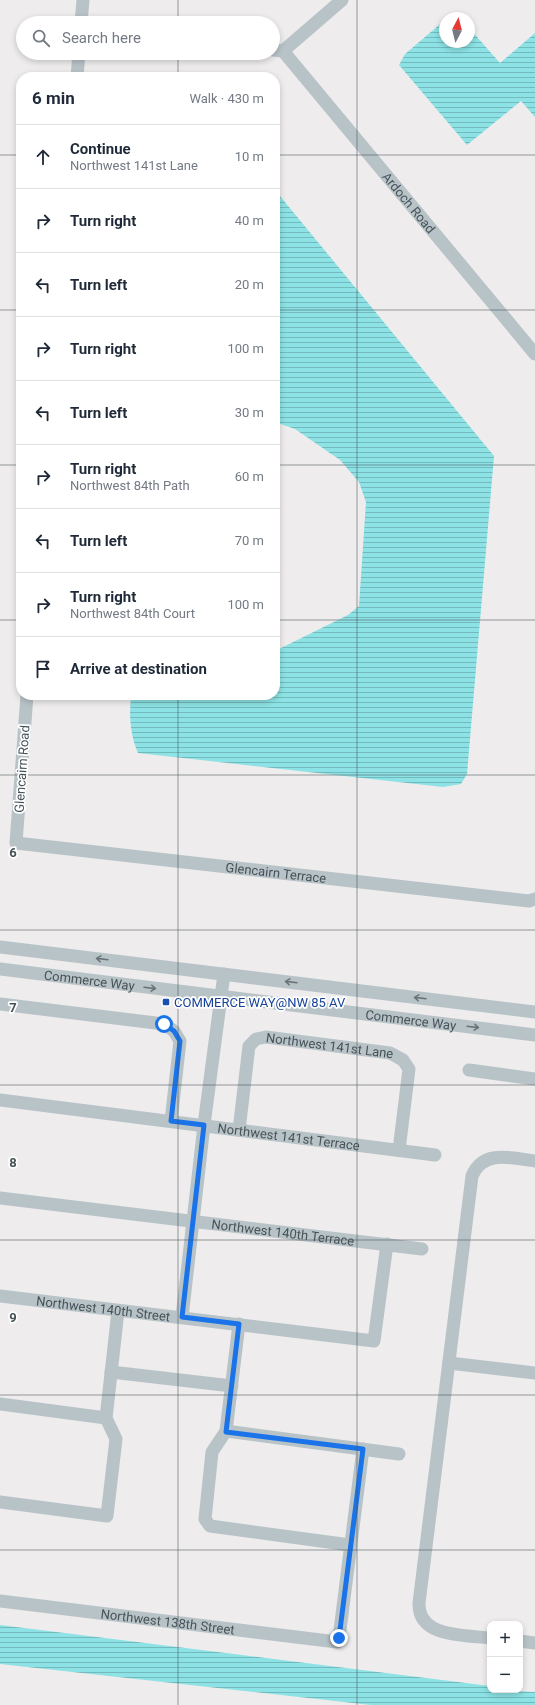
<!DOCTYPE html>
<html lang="en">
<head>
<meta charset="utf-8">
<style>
  :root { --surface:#fff; --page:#f2f2f3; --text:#1f2937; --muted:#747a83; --line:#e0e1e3 }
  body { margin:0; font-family:Roboto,sans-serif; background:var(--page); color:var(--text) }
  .controls { position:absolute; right:12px; bottom:12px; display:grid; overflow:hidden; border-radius:8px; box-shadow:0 2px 6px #0003 }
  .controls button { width:36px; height:36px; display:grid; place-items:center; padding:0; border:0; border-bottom:1px solid var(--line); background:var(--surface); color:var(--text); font:20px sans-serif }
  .compass { position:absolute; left:439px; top:12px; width:36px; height:36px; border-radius:50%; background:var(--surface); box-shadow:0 2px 6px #0003; rotate:7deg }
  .stop { position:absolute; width:12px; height:12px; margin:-9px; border:3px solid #1a73e8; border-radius:50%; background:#fff }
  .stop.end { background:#1a73e8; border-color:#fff; box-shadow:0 1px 4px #0008 }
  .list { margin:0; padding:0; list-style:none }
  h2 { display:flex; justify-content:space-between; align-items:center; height:52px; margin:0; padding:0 16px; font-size:17px }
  h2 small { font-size:13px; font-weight:400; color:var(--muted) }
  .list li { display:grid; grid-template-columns:26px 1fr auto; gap:12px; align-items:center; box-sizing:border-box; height:64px; padding:0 16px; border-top:1px solid var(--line) }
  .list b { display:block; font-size:15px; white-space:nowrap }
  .list p { margin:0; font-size:13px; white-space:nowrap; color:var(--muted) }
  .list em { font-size:13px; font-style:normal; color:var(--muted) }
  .icon { flex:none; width:22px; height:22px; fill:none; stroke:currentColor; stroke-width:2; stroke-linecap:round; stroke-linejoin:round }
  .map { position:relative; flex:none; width:535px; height:1705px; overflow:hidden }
  .search { position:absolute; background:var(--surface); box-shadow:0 2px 6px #0003; left:16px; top:16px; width:264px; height:44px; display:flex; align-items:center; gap:10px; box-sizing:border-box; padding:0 14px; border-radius:22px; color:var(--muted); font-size:15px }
  .panel { position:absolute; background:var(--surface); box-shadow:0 2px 6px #0003; left:16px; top:72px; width:264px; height:628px; border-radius:16px }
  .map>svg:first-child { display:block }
  .water { fill:url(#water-rules) }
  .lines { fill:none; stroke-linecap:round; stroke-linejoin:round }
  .minor { stroke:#b8c3c8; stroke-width:13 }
  .oneway { stroke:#68747a }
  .route { stroke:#1a73e8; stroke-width:5 }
  .grid { fill:none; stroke:#465258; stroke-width:1; stroke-opacity:0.55 }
  .transit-dot { fill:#1a4fb4; stroke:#fff; stroke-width:1.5 }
  .labels { text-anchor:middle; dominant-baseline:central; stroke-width:3.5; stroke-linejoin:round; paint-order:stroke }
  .street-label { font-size:13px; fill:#465258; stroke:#fff }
  .transit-label { font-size:13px; fill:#164399; stroke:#fff; text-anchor:start }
  .grid-label { font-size:13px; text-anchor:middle; font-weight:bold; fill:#465258; stroke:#fff; stroke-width:3.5; stroke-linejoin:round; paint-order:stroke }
</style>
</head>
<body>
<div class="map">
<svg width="535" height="1705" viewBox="0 0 535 1705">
  <defs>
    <pattern id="water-rules" width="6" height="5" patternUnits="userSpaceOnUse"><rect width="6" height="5" fill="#8ce2e4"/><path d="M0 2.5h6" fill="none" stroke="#74babc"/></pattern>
  </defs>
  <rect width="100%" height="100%" fill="#eeecec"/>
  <path class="water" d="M445 20V42H469V28L500 63 535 33V117L521 101 467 145 399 65 405 54Z
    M275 190 494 456 467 774 461 784 443 787 138 753C130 735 129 715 131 695H275V651L348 615 359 606 366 502 359 482 340 460 295 429 275 422Z
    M0 1625 490 1686V1690L535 1692V1705H371L0 1664Z"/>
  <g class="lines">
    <g class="minor">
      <path d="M81 23 83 0"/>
      <path d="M273 50 283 51 342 0"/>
      <path id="s1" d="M283 51 535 354"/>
      <path d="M77 77 79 53"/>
      <path id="s2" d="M27 695 16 843 529 901 535 899"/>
      <path d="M0 947 535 1012"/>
      <path id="s3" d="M0 969 535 1035"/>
      <path d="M0 1004 164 1024 174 1031 180 1041 171 1121"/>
      <path d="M469 1070 535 1079"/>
      <path id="s4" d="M0 1100 435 1155"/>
      <path id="s5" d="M239 1130 249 1046 256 1039 266 1037 390 1053 403 1060 409 1069 399 1150"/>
      <path id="s6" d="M0 1198 422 1249"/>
      <path id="s7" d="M0 1296 374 1341 387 1244"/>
      <path d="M182 1317 204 1125 224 974"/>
      <path d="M239 1324 226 1431 212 1452 205 1519 210 1526 350 1545"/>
      <path d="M449 1363 535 1373"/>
      <path d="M111 1372 232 1386"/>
      <path d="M0 1404 106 1418"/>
      <path d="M226 1431 399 1454"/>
      <path d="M0 1502 107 1516 116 1439 106 1418 118 1311"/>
      <path id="s8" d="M0 1601 337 1642 339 1638 363 1449"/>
      <path d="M490 1638C466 1635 418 1638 419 1603L472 1176C483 1149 512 1158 535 1161"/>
      <path d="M520 1641 535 1643"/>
    </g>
  </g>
  <defs><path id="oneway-shaft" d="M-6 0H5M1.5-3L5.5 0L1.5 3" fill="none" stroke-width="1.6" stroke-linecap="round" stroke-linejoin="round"/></defs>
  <g class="oneway">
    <use href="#oneway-shaft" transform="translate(102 959) rotate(-173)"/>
    <use href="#oneway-shaft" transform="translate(291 982) rotate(-173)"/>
    <use href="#oneway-shaft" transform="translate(150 988) rotate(7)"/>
    <use href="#oneway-shaft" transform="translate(420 998) rotate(-173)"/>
    <use href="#oneway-shaft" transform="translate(473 1027) rotate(7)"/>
  </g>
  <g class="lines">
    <path class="route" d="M164 1024 174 1031 180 1041 171 1121 204 1125 182 1317 239 1324 226 1432 363 1449 339 1638"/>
  </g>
  <path class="grid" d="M178 0V23M357 0V1705M178 53V77M0 155H21M275 155H535M0 310H21M275 310H535M0 465H21M275 465H535M0 620H21M275 620H535M178 695V1705M0 775H535M0 930H535M0 1085H535M0 1240H535M0 1395H535M0 1550H535"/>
  <rect class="transit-dot" x="162" y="998" width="8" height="8" rx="2"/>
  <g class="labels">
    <g class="street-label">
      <text stroke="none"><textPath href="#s1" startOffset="197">Ardoch Road</textPath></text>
      <text transform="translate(22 769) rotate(-86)">Glencairn Road</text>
      <text stroke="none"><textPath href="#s2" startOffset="410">Glencairn Terrace</textPath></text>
      <text stroke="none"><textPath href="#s3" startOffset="90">Commerce Way</textPath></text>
      <text stroke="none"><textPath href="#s3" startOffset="414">Commerce Way</textPath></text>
      <text stroke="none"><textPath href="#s5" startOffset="169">Northwest 141st Lane</textPath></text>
      <text stroke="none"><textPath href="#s4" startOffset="291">Northwest 141st Terrace</textPath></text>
      <text stroke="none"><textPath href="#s6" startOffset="285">Northwest 140th Terrace</textPath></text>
      <text stroke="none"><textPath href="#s7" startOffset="104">Northwest 140th Street</textPath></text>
      <text stroke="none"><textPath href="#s8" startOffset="169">Northwest 138th Street</textPath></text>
    </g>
    <g class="transit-label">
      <text x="174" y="1002">COMMERCE WAY@NW 85 AV</text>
    </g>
  </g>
  <g class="grid-label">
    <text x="13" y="857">6</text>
    <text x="13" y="1012">7</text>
    <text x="13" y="1167">8</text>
    <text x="13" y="1322">9</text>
  </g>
</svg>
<div class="controls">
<button>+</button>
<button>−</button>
</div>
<svg class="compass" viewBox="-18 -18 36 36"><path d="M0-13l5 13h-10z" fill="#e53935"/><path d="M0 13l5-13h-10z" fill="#747a83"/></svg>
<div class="stop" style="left:164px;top:1024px"></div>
<div class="stop end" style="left:339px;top:1638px"></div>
<div class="search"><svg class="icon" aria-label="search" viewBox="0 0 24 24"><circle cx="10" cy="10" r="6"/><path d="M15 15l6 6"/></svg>Search here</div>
<section class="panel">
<h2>6 min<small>Walk · 430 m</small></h2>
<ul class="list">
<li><svg class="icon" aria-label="ahead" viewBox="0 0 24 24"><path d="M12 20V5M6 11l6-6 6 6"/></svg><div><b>Continue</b><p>Northwest 141st Lane</p></div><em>10 m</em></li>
<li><svg class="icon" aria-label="right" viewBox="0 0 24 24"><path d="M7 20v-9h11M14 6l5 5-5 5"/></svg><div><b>Turn right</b></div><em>40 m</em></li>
<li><svg class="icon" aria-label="left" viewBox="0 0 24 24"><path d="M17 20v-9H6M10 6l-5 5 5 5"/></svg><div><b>Turn left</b></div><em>20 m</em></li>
<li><svg class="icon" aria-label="right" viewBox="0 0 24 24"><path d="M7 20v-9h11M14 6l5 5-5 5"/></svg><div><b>Turn right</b></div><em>100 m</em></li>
<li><svg class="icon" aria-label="left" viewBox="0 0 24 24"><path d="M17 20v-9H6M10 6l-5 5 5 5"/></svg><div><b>Turn left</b></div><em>30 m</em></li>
<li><svg class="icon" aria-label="right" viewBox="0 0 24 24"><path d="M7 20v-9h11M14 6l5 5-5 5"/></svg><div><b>Turn right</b><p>Northwest 84th Path</p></div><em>60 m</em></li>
<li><svg class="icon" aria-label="left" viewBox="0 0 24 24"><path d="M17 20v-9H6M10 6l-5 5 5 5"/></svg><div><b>Turn left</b></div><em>70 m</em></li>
<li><svg class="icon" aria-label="right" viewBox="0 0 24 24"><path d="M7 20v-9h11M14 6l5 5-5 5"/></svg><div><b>Turn right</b><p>Northwest 84th Court</p></div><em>100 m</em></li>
<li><svg class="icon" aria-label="arrive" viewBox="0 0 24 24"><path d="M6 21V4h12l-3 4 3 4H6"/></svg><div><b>Arrive at destination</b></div></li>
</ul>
</section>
</div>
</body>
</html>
